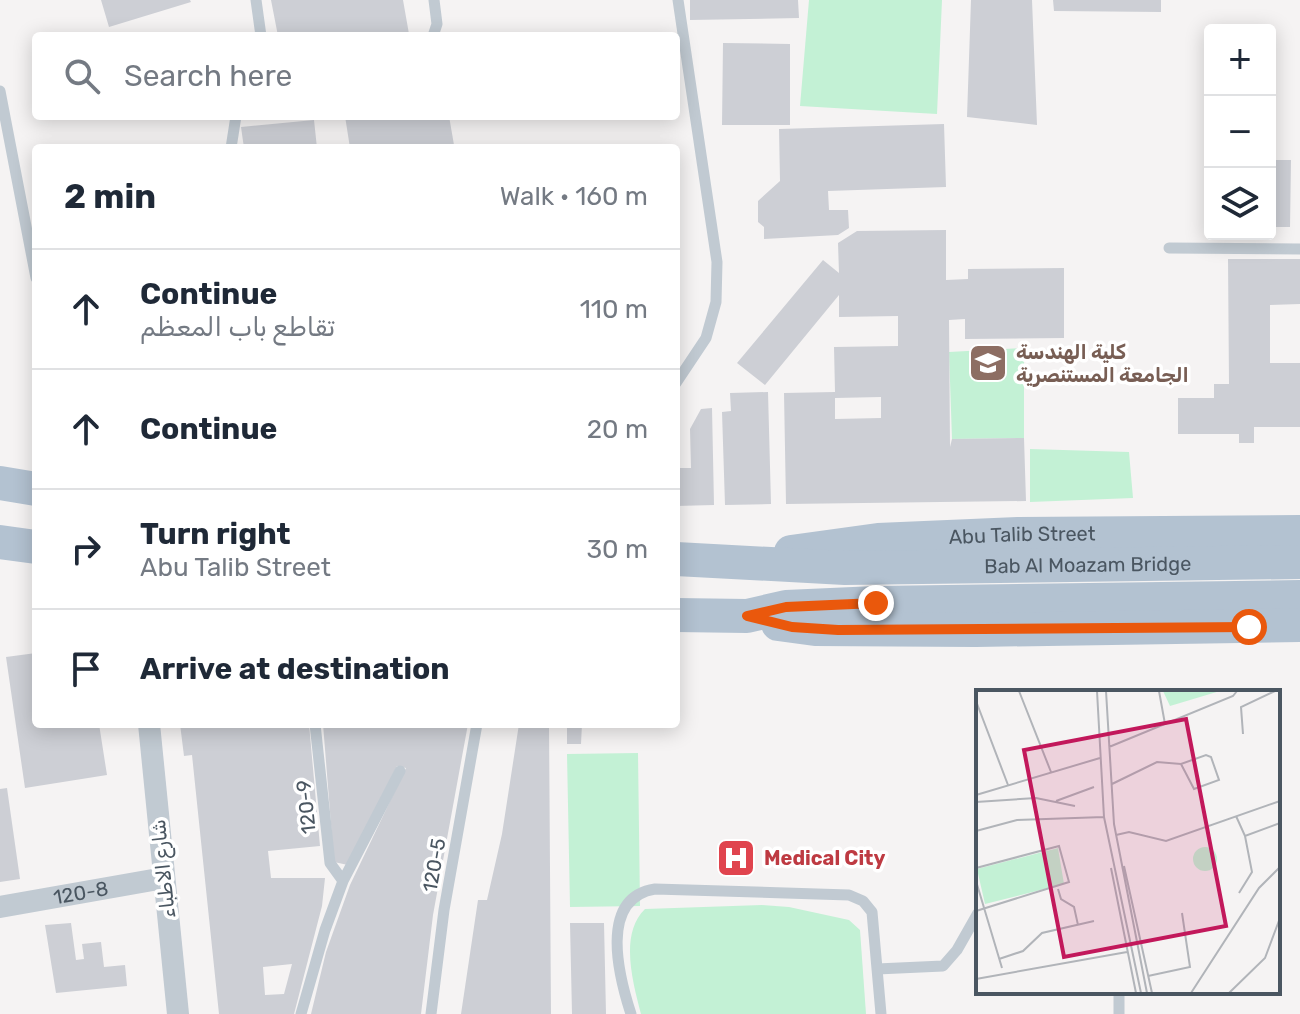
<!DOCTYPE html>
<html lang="en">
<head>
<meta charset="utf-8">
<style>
  :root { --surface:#fff; --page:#f6f6f7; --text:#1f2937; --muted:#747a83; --line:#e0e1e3 }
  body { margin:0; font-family:Rubik,"Noto Sans Arabic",sans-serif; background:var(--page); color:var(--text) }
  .controls { position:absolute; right:24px; top:24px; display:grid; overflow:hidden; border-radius:8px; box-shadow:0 4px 20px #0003 }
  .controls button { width:72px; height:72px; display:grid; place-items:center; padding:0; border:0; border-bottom:2px solid var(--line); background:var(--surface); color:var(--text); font:40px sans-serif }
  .stop { position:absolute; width:24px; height:24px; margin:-18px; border:6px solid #ea580c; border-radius:50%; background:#fff }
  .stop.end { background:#ea580c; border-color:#fff; box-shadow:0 2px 8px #0008 }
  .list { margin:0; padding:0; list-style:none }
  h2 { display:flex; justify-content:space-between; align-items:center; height:104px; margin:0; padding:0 32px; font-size:34px }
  h2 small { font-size:26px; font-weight:400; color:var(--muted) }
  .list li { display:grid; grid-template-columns:52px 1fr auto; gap:24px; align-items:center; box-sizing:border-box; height:120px; padding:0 32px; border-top:2px solid var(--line) }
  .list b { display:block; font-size:30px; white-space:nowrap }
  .list p { margin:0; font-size:26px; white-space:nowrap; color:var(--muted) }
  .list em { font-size:26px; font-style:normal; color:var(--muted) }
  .icon { flex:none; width:44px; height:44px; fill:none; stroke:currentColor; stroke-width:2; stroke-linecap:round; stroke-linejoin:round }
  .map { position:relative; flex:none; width:1300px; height:1014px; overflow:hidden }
  .search { position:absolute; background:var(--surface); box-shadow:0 4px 20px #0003; left:32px; top:32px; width:648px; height:88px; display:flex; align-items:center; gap:20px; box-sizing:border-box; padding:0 28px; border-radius:8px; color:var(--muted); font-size:30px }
  .panel { position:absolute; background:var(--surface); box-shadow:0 4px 20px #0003; left:32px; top:144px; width:648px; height:584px; border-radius:8px }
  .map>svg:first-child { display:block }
  .green { fill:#c3f1d5 }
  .building { fill:#cdcfd5; fill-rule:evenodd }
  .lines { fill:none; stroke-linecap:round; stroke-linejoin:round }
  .service { stroke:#c1cad2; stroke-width:11 }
  .minor { stroke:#c1cad2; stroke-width:22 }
  .primary { stroke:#b3c2d1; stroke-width:34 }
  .route { stroke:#ea580c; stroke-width:10 }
  .labels { text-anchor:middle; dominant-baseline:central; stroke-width:7; stroke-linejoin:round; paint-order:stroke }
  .education-label { font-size:20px; font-weight:bold; fill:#785e54; stroke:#fff; text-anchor:start }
  .street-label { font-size:20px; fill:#4a5661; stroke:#fff }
  .health-label { font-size:20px; font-weight:bold; fill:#be3a42; stroke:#fff; text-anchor:start }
  .inset-road { fill:none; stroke:#b1b4b9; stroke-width:2 }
  .view { fill:#c2185b; fill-opacity:0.15; stroke:#c2185b; stroke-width:4 }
  .inset-edge { fill:none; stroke:#4a5661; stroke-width:4 }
</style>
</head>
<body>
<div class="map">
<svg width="1300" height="1014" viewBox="0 0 1300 1014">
  <rect width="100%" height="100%" fill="#f5f3f3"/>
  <path class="green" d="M809 0H942L937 114 800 106Z
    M1024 348V438L952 439 949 352Z
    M1030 449 1129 452 1133 498 1030 502Z
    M638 753 640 906 570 907 567 754Z
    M762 905 789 907 849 920 860 930 866 1014H641C633 983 619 934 645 909Z"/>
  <path class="building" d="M101 0H190L191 2 109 27Z
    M271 0H403L409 34 278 36Z
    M690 0H798L799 18 690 20Z
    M971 0H1032L1037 125 967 117Z
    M1053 0H1161V12L1054 11Z
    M723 43 790 44V125H722Z
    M345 116H449L454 145 437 148H350Z
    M314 120 317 148H244L241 127Z
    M944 124 946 187 828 191 829 210H848L849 228 838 235 764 239V227L758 222V201L780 181 779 129Z
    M1270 160H1291L1290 227H1270Z
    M1206 165H1210V227H1205Z
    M946 230V280L968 279V269L1064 268V338L965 339V319L949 320 950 447 952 439 1024 438 1026 501 786 504 784 393 835 392 834 347 898 346V316L839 317V295L765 385 737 363 823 260 839 273 838 243 857 231ZM881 397V418L835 419V398Z
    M1228 259H1300V304L1270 305V363H1300V427H1254V443H1239V434H1178V398H1214V384H1229Z
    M768 392 771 504 725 505 722 412 731 411 730 393Z
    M712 408 714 505 676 506V468H691L690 429 701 409Z
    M36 653V724H99L107 775 25 788 6 657Z
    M180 724H309L320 846 268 851 271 878H325L322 906 294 1014H219L192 755 184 756ZM292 964 284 994 265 995 263 967Z
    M323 724H468L433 915 421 1014H311L326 952 350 885 406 768 397 766 348 865 334 862Z
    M519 724H549L551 1014H461L478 900H487L502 834Z
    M567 724H582L581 744H567Z
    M7 788 20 879 0 882V789Z
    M71 923 76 960 84 959 82 944 101 942 104 967 125 965 127 986 56 993 45 925Z
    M570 923H604L606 1014H572Z"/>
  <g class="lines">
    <path class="service" d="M256 0 261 36
      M433 36 437 24 434 0
      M0 91 36 278
      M231 148 236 116
      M1169 248 1300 249
      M676 383 706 338 716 302 717 262 678 0
      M315 724 330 863 343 881
      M877 969 943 966 957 950 978 913
      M1119 992V1014
      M301 1014 325 930 343 881 400 771
      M431 1014 444 910 477 724
      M631 1014C619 977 598 898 655 889L849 895 863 901 872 912 881 1014"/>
    <g class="minor">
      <path d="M149 724 178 1014"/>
      <path id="s1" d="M0 907 164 878"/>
    </g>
    <g class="primary">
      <path d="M0 483 36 489"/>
      <path d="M0 542 36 547"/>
      <path id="s2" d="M791 552 878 540 1018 534 1300 532"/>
      <path id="s3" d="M676 559 845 568 1300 562"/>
      <path d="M676 615 747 616 786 607 876 603 1300 597"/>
      <path d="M778 624 815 629 976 630 1300 625"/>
    </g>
  </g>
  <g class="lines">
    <path class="route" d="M876 603 786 607 747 616 792 627 838 630 1249 627"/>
  </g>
  <defs>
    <symbol id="university-square" viewBox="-11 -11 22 22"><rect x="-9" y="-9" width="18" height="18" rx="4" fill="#8d6e63" stroke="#fff"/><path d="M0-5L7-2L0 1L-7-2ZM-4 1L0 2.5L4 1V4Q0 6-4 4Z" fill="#fff"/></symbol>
    <symbol id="hospital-square" viewBox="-11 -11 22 22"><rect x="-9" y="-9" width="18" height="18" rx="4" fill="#e0444e" stroke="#fff"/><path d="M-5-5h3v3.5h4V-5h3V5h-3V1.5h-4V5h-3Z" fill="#fff"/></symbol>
  </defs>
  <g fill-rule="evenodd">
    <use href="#university-square" x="966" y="341" width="44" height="44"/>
    <use href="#hospital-square" x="714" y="836" width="44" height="44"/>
  </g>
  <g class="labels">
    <g class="education-label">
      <text x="1016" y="352">كلية الهندسة<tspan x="1016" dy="23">الجامعة المستنصرية</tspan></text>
    </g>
    <g class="street-label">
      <text stroke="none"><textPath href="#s2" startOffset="232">Abu Talib Street</textPath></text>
      <text stroke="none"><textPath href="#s3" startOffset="412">Bab Al Moazam Bridge</textPath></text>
      <text transform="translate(306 807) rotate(-96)">120-9</text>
      <text transform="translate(434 865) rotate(-80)">120-5</text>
      <text transform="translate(163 869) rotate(-96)">شارع الاطباء</text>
      <text stroke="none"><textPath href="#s1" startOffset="82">120-8</textPath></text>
    </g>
    <g class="health-label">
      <text x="764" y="858">Medical City</text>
    </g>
  </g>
  <g transform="translate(976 690)">
    <rect width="304" height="304" fill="#f5f3f3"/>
    <path d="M187 1H244L194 16ZM217 169a12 12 0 1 1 24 0a12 12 0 1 1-24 0ZM82 158 88 194 9 214 1 179Z" fill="#c3f1d5"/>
    <path class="inset-road" d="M43 1 75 82M121 1 128 127 165 303M130 1 138 134 171 303M183 1 189 34M0 11 32 95M267 44 265 17 299 1M133 57 257 6 261 1M136 94 181 72 205 74 230 65 235 67 243 90 218 99 205 74M0 105 124 68M80 111 118 97M0 112 60 108 99 116M260 126 269 146 304 133M0 141 41 130 128 127M140 145 153 142 190 151 304 111M148 176 176 303M0 178 83 156 93 192 0 221M135 178 160 303M0 191 26 278M82 199 85 209 98 217 102 235M263 203 276 182 269 146M23 269 47 261 66 243 118 231M172 286 214 277 206 223M0 289 151 262M215 303 283 198 304 177M253 303 289 268 304 228"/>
    <path class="view" d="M210 29 250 236 88 267 48 60Z"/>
    <rect width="304" height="304" class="inset-edge"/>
  </g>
</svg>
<div class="controls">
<button>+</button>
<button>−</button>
<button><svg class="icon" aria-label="layers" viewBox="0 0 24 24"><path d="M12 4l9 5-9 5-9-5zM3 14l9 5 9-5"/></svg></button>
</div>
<div class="stop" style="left:1249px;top:627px"></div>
<div class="stop end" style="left:876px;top:603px"></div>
<div class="search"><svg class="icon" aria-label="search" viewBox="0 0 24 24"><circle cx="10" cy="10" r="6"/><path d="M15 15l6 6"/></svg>Search here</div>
<section class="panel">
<h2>2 min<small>Walk · 160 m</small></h2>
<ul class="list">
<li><svg class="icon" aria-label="ahead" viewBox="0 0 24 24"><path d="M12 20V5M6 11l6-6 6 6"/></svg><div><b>Continue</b><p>تقاطع باب المعظم</p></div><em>110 m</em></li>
<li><svg class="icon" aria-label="ahead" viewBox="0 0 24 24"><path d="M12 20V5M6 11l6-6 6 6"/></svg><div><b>Continue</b></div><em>20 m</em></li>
<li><svg class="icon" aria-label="right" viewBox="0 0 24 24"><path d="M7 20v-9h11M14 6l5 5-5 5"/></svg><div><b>Turn right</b><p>Abu Talib Street</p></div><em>30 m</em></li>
<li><svg class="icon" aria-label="arrive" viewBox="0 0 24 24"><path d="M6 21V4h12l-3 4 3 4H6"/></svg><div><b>Arrive at destination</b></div></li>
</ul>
</section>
</div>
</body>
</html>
